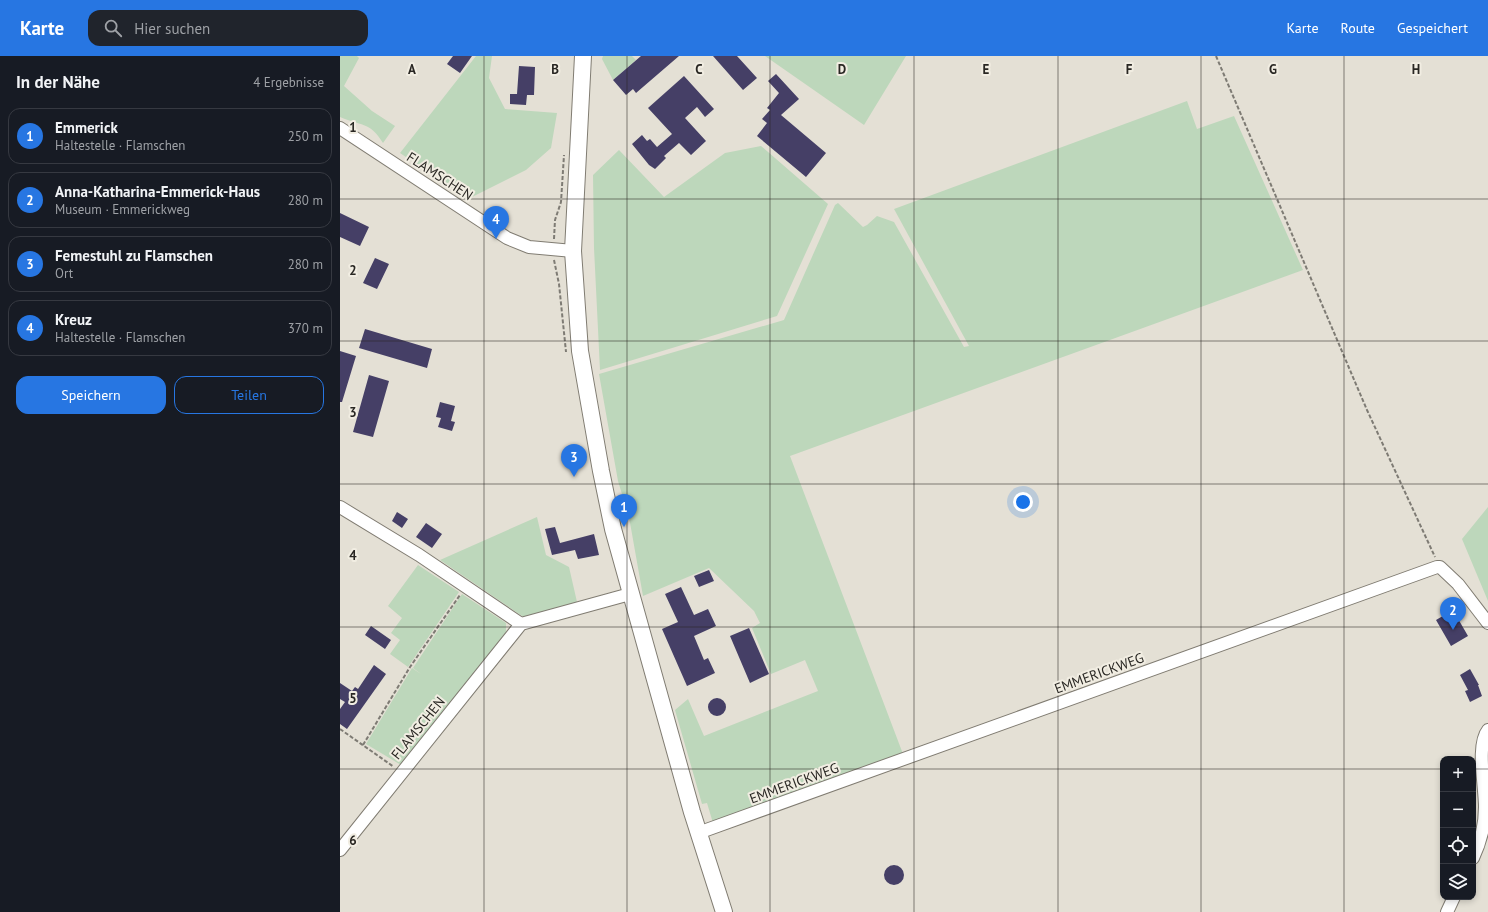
<!DOCTYPE html>
<html lang="de">
<head>
<meta charset="utf-8">
<style>
  :root { --surface:#171b24; --page:#20242c; --text:#f1f3f6; --muted:#9ea1a6; --line:#363941; --accent:#2776e2 }
  body { margin:0; font-family:"PT Sans",sans-serif; background:var(--page); color:var(--text) }
  .controls { position:absolute; right:12px; bottom:12px; display:grid; overflow:hidden; border-radius:8px; box-shadow:0 2px 6px #0003 }
  .controls button { width:36px; height:36px; display:grid; place-items:center; padding:0; border:0; border-bottom:1px solid var(--line); background:var(--surface); color:var(--text); font:20px sans-serif }
  .you { position:absolute; left:683px; top:446px; width:14px; height:14px; margin:-10px; border:3px solid #fff; border-radius:50%; background:#1a73e8; box-shadow:0 0 0 6px #1a73e833 }
  .badge { display:grid; place-items:center; width:26px; height:26px; border-radius:50%; background:var(--accent); color:#fff; font-size:13px; font-weight:700 }
  .pin { position:absolute; translate:-50% -33px; filter:drop-shadow(0 1px 2px #0008) }
  .pin::after { content:''; position:absolute; top:21px; width:14px; height:12px; background:inherit; clip-path:polygon(0 0,100% 0,50% 100%) }
  .list { margin:0; padding:0; list-style:none }
  h2 { display:flex; justify-content:space-between; align-items:center; height:52px; margin:0; padding:0 16px; font-size:17px }
  h2 small { font-size:13px; font-weight:400; color:var(--muted) }
  .list li { display:grid; grid-template-columns:26px 1fr auto; gap:12px; align-items:center; box-sizing:border-box; height:56px; margin:0 8px 8px; padding:0 8px; border:1px solid var(--line); border-radius:12px }
  .list b { display:block; font-size:15px; white-space:nowrap }
  .list p { margin:0; font-size:13px; white-space:nowrap; color:var(--muted) }
  .list em { font-size:13px; font-style:normal; color:var(--muted) }
  .actions { display:flex; gap:8px; padding:12px 16px }
  .actions a { flex:1; padding:9px 0; border:1px solid var(--accent); border-radius:12px; text-align:center; font-size:14px; color:var(--accent) }
  .actions .main { background:var(--accent); color:#fff }
  .icon { flex:none; width:22px; height:22px; fill:none; stroke:currentColor; stroke-width:2; stroke-linecap:round; stroke-linejoin:round }
  .map { position:relative; flex:none; width:1148px; height:856px; overflow:hidden }
  header { display:flex; align-items:center; gap:24px; box-sizing:border-box; height:56px; padding:0 20px; background:var(--accent); color:#fff }
  header strong { font-size:19px }
  nav { display:flex; gap:22px; margin-inline-start:auto; font-size:14px }
  .search { width:280px; height:36px; background:var(--page); display:flex; align-items:center; gap:10px; box-sizing:border-box; padding:0 14px; border-radius:12px; color:var(--muted); font-size:15px }
  main { display:flex }
  aside { flex:1; background:var(--surface) }
  .map>svg:first-child { display:block }
  .green { fill:#bdd7bb }
  .building { fill:#453f66 }
  .lines { fill:none; stroke-linecap:round; stroke-linejoin:round }
  .minor-casing { stroke:#807c72; stroke-width:14 }
  .secondary-casing { stroke:#807c72; stroke-width:18 }
  .path { stroke:#7e7b74; stroke-width:2; stroke-dasharray:4 2; stroke-linecap:butt }
  .minor { stroke:#fff; stroke-width:12 }
  .secondary { stroke:#fff; stroke-width:16 }
  .grid { fill:none; stroke:#292723; stroke-width:1; stroke-opacity:0.55 }
  .labels { text-anchor:middle; dominant-baseline:central; stroke-width:4; stroke-linejoin:round; paint-order:stroke }
  .street-label { font-size:14px; fill:#292723; stroke:#f1ede2 }
  .grid-label { font-size:13px; text-anchor:middle; font-weight:bold; fill:#292723; stroke:#f1ede2; stroke-width:4; stroke-linejoin:round; paint-order:stroke }
</style>
</head>
<body>
<header>
<strong>Karte</strong>
<div class="search"><svg class="icon" aria-label="search" viewBox="0 0 24 24"><circle cx="10" cy="10" r="6"/><path d="M15 15l6 6"/></svg>Hier suchen</div>
<nav><a>Karte</a><a>Route</a><a>Gespeichert</a></nav>
</header>
<main>
<aside>
<h2>In der Nähe<small>4 Ergebnisse</small></h2>
<ul class="list">
<li><span class="badge">1</span><div><b>Emmerick</b><p>Haltestelle · Flamschen</p></div><em>250 m</em></li>
<li><span class="badge">2</span><div><b>Anna-Katharina-Emmerick-Haus</b><p>Museum · Emmerickweg</p></div><em>280 m</em></li>
<li><span class="badge">3</span><div><b>Femestuhl zu Flamschen</b><p>Ort</p></div><em>280 m</em></li>
<li><span class="badge">4</span><div><b>Kreuz</b><p>Haltestelle · Flamschen</p></div><em>370 m</em></li>
</ul>
<div class="actions"><a class="main">Speichern</a><a>Teilen</a></div>
</aside>
<div class="map">
<svg width="1148" height="856" viewBox="0 0 1148 856">
  <rect width="100%" height="100%" fill="#e4e0d5"/>
  <path class="green" d="M0 0H17L19 2 4 30 32 55 55 70 43 87C30 65 20 70 0 61Z
    M136 0H152L149 22 165 53 217 57 211 92 186 114 128 143 60 97Z
    M263 0H292L296 4 273 24 262 3Z
    M425 0H566L524 69Z
    M847 45 857 73 894 60 963 214 450 400 563 698 373 767 367 747 362 748 335 654 348 643 364 680 478 635 465 604 431 618 412 572 420 567 414 555 369 512 303 540 289 461 278 425 259 318 444 264 495 149 498 147 523 171 527 169 537 160 554 166 624 291 629 290 554 153Z
    M421 90 488 148 437 260 260 314 254 192 253 119 279 94 324 141 385 97Z
    M1148 451V545L1122 483Z
    M197 461 206 499 229 511 237 546 185 562 100 504Z
    M78 509 119 536 68 611 50 598 60 584 51 577 62 562 48 550Z
    M122 538 166 567V576L61 709 26 688 72 612 81 618 73 612Z"/>
  <path class="building" d="M113 0H132L120 17 107 8Z
    M301 0H339L296 37 293 33 286 39 273 24Z
    M373 0H397L417 22 403 34Z
    M179 10 195 11 194 39H187L186 49 170 48V38H177Z
    M436 18 459 43 441 59 486 97 466 121 417 80 427 67 422 63 430 54 427 52 439 37 428 25Z
    M344 20 374 53 365 61 357 51 345 62 366 85 351 99 339 87 324 100 326 102 315 113 309 109 292 88 302 79 307 85 310 83 317 91 332 78 308 52Z
    M0 157 29 171 20 190 0 181Z
    M35 202 49 208 37 233 23 227Z
    M25 273 92 293 87 312 19 292Z
    M0 295 16 300 2 346H0Z
    M29 319 49 325 33 381 13 376Z
    M100 346 115 350 111 365 115 366 112 375 98 371 101 362 96 361Z
    M57 456 68 463 62 472 52 465Z
    M86 467 102 478 92 492 76 481Z
    M215 471 220 487 254 478 259 499 238 503 235 494 212 499 205 473Z
    M369 514 374 525 359 531 354 520Z
    M341 531 354 559 368 553 376 570 354 580 364 604 368 602 375 617 347 630 322 573 338 566 325 538Z
    M1117 542 1123 552 1116 556 1109 547Z
    M1113 554 1128 580 1111 590 1096 564Z
    M31 570 51 584 45 593 25 579Z
    M409 572 429 618 410 627 390 580Z
    M34 609 46 618 7 673 0 668V653L5 646 0 643V627L12 635 15 631 18 633Z
    M1130 613 1139 629H1138L1142 640 1130 646 1125 635 1128 634 1120 619Z
    M368 651a9 9 0 1 1 18 0a9 9 0 1 1-18 0Z
    M544 819a10 10 0 1 1 20 0a10 10 0 1 1-20 0Z"/>
  <g class="lines">
    <defs>
      <path id="minor" d="M0 72 167 182 189 191 233 195
        M0 451 79 499 181 568 290 538
        M358 777 1097 511H1100L1118 528 1148 567
        M0 794 181 568
        M1133 802C1141 785 1145 769 1145 751 1145 730 1136 689 1148 674
        M1107 856 1114 841"/>
      <path id="secondary" d="M243 0 233 195 240 295 261 415 273 473 352 756 384 856"/>
    </defs>
    <use href="#minor" class="minor-casing"/>
    <use href="#secondary" class="secondary-casing"/>
    <path class="path" d="M876 0 1027 354 1095 501
      M214 183 215 164 221 146 224 99
      M214 204 219 228 226 296
      M0 673 54 711
      M23 689 70 611 120 539"/>
    <use href="#minor" class="minor"/>
    <use href="#secondary" class="secondary"/>
  </g>
  <path class="grid" d="M144 0V856M287 0V856M430 0V856M574 0V856M718 0V856M861 0V856M1004 0V856M0 143H1148M0 285H1148M0 428H1148M0 571H1148M0 713H1103M1133 713H1148"/>
  <g class="labels">
    <g class="street-label">
      <text transform="translate(100 120) rotate(33)">FLAMSCHEN</text>
      <text transform="translate(759 617) rotate(-20)">EMMERICKWEG</text>
      <text transform="translate(78 672) rotate(-51)">FLAMSCHEN</text>
      <text transform="translate(454 727) rotate(-20)">EMMERICKWEG</text>
    </g>
  </g>
  <g class="grid-label">
    <text x="72" y="18">A</text>
    <text x="215" y="18">B</text>
    <text x="359" y="18">C</text>
    <text x="502" y="18">D</text>
    <text x="646" y="18">E</text>
    <text x="789" y="18">F</text>
    <text x="933" y="18">G</text>
    <text x="1076" y="18">H</text>
    <text x="13" y="76">1</text>
    <text x="13" y="219">2</text>
    <text x="13" y="361">3</text>
    <text x="13" y="504">4</text>
    <text x="13" y="647">5</text>
    <text x="13" y="789">6</text>
  </g>
</svg>
<div class="controls">
<button>+</button>
<button>−</button>
<button><svg class="icon" aria-label="locate" viewBox="0 0 24 24"><circle cx="12" cy="12" r="6"/><path d="M12 2v4M12 18v4M2 12h4M18 12h4"/></svg></button>
<button><svg class="icon" aria-label="layers" viewBox="0 0 24 24"><path d="M12 4l9 5-9 5-9-5zM3 14l9 5 9-5"/></svg></button>
</div>
<div class="you"></div>
<div class="pin badge" style="left:284px;top:471px">1</div>
<div class="pin badge" style="left:1113px;top:574px">2</div>
<div class="pin badge" style="left:234px;top:421px">3</div>
<div class="pin badge" style="left:156px;top:183px">4</div>
</div>
</main>
</body>
</html>
